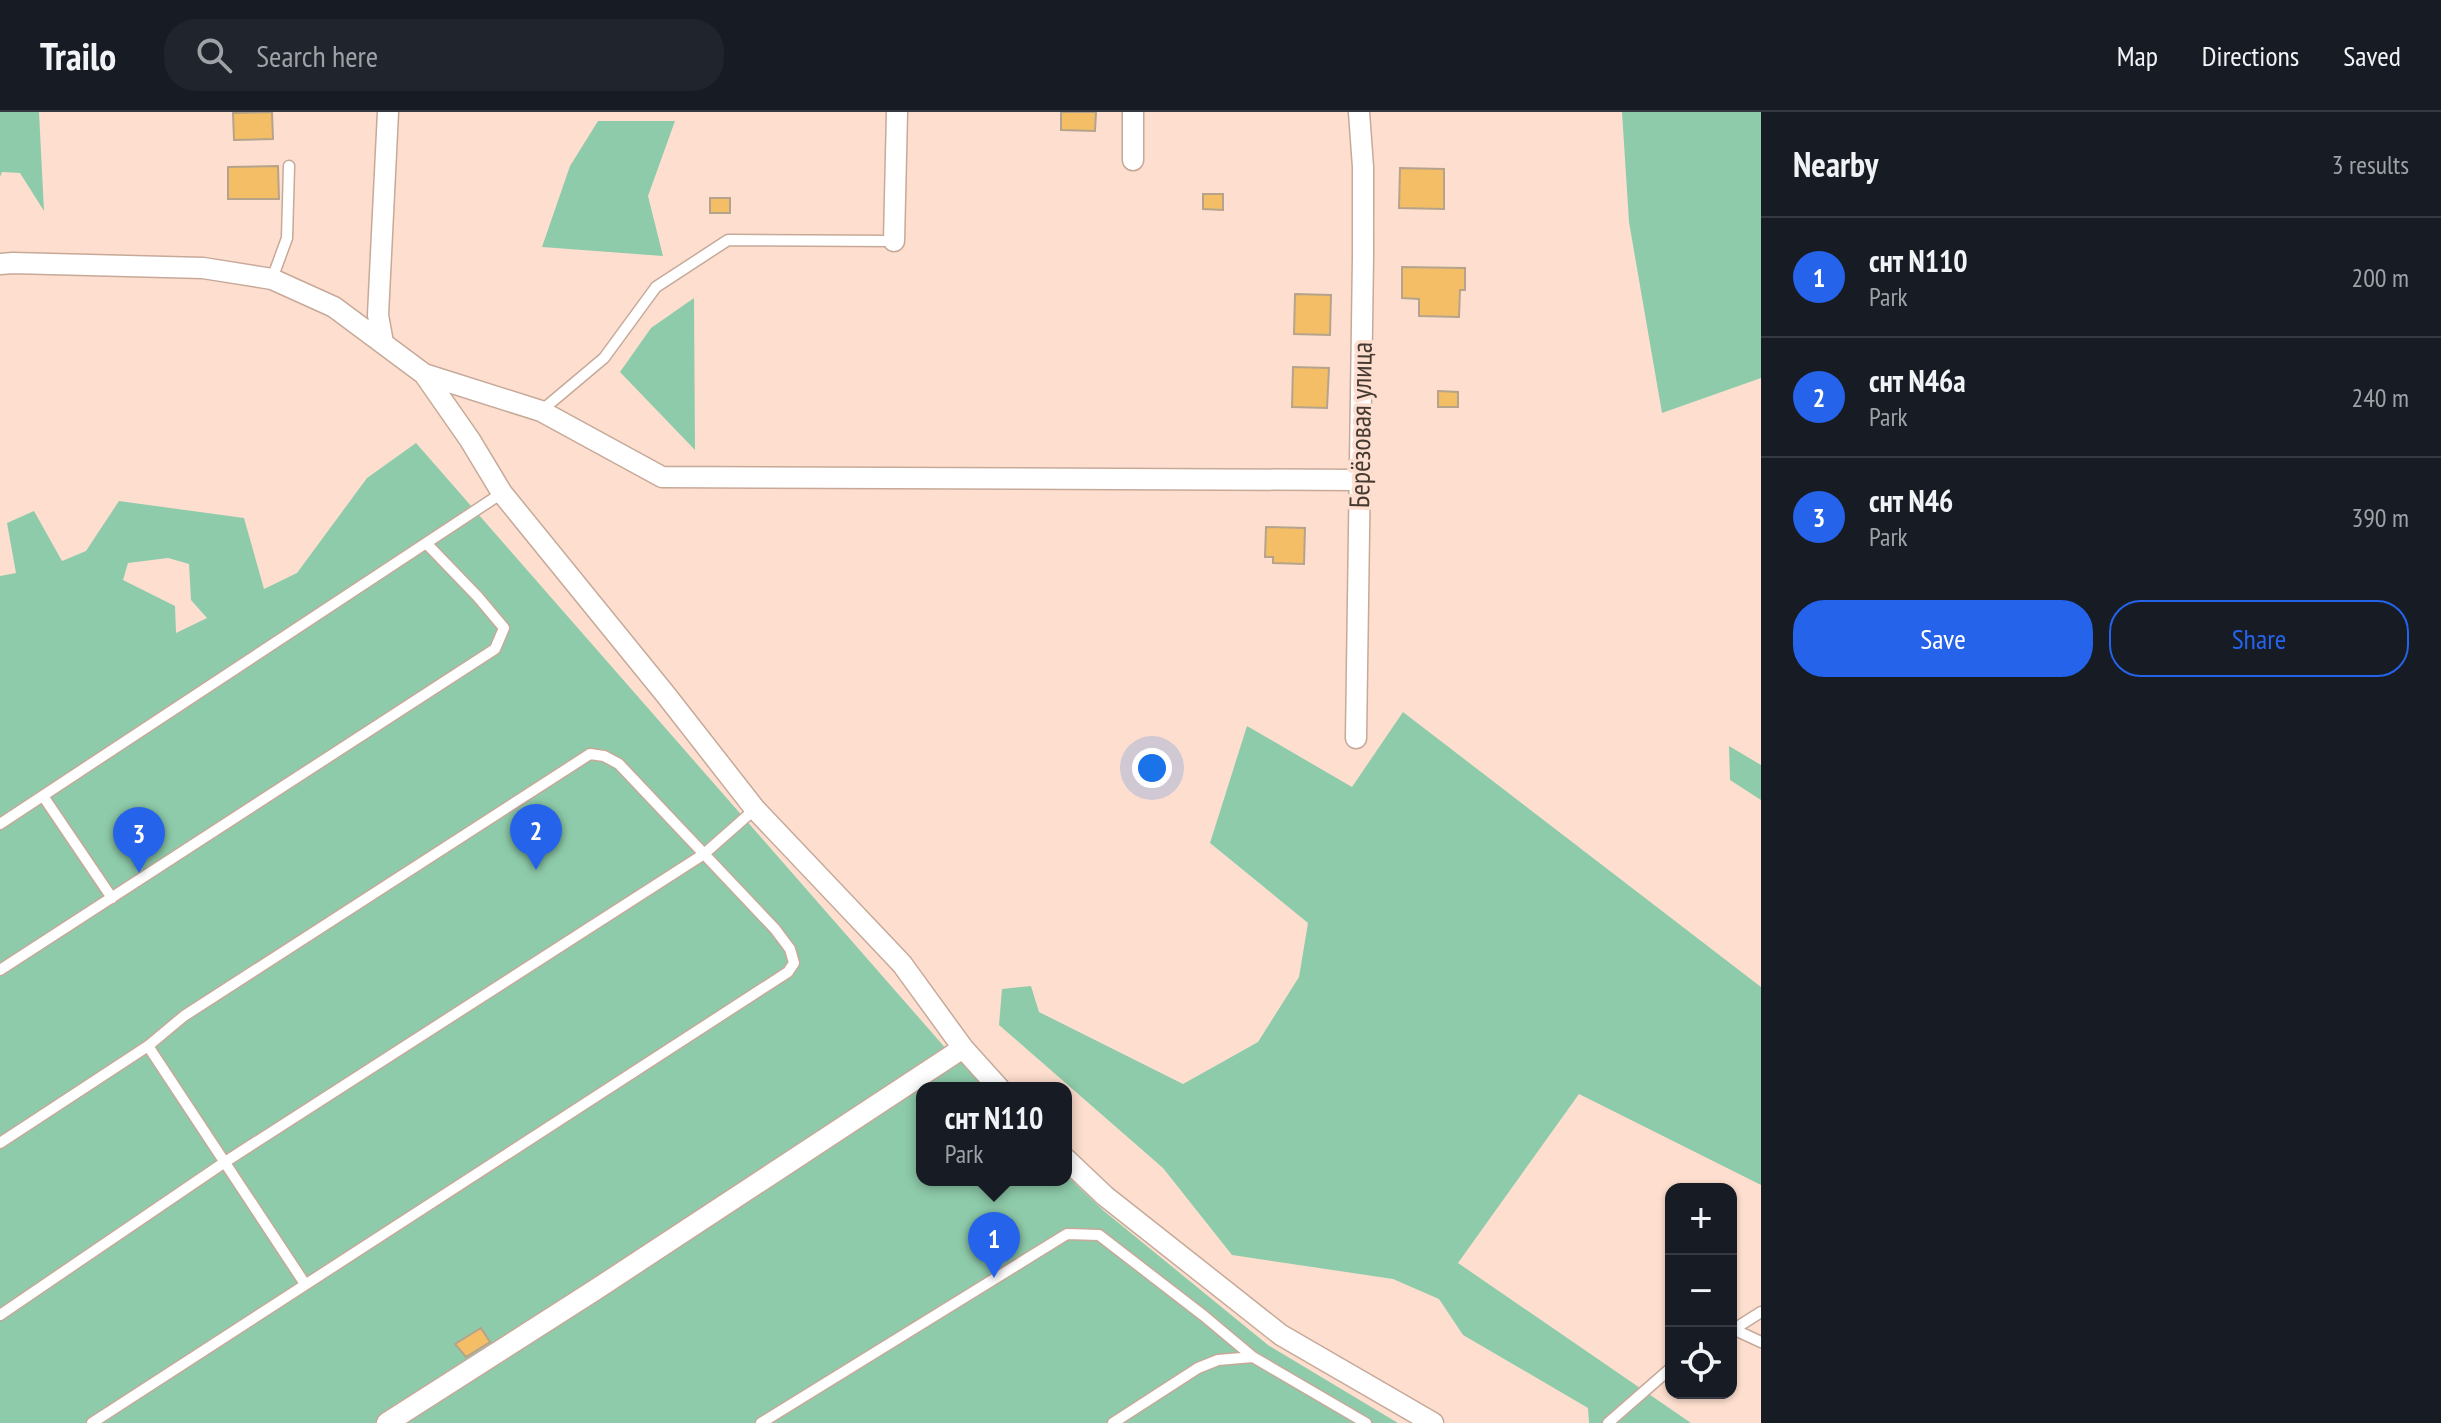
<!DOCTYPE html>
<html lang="en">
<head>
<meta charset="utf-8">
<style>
  :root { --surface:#171b24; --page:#20242c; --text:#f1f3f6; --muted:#9ea1a6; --line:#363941; --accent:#2563eb }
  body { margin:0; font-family:"PT Sans Narrow",sans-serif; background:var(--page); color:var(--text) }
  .controls { position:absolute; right:24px; bottom:24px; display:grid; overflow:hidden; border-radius:16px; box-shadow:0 2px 6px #0004 }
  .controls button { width:72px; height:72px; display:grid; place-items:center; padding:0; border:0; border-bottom:2px solid var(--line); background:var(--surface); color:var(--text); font:40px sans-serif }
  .you { position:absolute; left:1152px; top:656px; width:28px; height:28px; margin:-20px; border:6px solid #fff; border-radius:50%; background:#1a73e8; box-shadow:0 0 0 12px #1a73e833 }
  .badge { display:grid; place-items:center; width:52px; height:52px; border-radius:50%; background:var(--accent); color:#fff; font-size:26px; font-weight:700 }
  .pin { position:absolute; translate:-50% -66px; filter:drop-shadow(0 2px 4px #0008) }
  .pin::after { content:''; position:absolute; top:42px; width:28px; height:24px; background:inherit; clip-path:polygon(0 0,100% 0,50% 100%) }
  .popup { position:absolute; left:916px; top:970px; width:156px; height:104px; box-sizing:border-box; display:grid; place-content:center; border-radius:16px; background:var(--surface); filter:drop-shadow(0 2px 6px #0005); font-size:26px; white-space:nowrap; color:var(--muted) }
  .popup b { font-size:30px; color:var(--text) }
  .popup::after { content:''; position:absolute; left:50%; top:100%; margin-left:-16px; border:16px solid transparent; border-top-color:var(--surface) }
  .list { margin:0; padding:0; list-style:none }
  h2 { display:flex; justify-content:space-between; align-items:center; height:104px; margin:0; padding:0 32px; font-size:34px }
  h2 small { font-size:26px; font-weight:400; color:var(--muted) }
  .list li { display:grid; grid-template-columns:52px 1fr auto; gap:24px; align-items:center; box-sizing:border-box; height:120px; padding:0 32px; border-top:2px solid var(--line) }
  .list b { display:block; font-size:30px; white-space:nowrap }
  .list p { margin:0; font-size:26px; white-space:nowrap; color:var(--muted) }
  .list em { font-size:26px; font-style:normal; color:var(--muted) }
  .actions { display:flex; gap:16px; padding:24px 32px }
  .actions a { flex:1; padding:18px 0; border:2px solid var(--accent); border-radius:32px; text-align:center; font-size:28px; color:var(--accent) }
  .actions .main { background:var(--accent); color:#fff }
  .icon { flex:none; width:44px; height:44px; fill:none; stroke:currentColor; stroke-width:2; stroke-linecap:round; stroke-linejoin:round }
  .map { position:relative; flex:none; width:1761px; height:1311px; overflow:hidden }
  header { display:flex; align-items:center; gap:48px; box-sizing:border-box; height:112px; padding:0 40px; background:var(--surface); border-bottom:2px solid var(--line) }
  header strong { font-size:38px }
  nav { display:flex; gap:44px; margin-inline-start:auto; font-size:28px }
  .search { width:560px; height:72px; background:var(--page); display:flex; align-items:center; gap:20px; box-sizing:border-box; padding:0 28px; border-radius:32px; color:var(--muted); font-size:30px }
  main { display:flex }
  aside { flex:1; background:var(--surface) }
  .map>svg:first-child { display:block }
  .green { fill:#8ecbaa; fill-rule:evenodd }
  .building { fill:#f4be67; stroke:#b5a48b; stroke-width:2 }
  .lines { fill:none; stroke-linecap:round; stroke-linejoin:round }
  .service-casing { stroke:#c6a999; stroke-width:13 }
  .minor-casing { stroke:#c6a999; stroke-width:23 }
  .service { stroke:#fff; stroke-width:10 }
  .minor { stroke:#fff; stroke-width:20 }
  .labels { text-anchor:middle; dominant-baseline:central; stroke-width:7; stroke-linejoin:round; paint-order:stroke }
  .street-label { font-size:28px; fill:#453932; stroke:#fedfcf }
</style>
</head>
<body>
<header>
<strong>Trailo</strong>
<div class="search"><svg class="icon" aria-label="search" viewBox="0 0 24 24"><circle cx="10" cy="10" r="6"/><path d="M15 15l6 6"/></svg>Search here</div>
<nav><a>Map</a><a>Directions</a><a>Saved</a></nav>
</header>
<main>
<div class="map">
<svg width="1761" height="1311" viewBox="0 0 1761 1311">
  <rect width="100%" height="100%" fill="#fedfcf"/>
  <path class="green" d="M0 0H39L44 99 20 61 2 60 0 65Z
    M1622 0H1761V266L1662 301 1629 110Z
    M598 9H675L648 84 663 144 542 135 570 54Z
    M694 186 695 338 620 260 651 216Z
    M416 331 948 939 968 953 986 976H922V1068H1066V1063L1104 1099 1268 1233 1398 1311H0V464L16 461 7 411 34 399 62 449 86 439 119 389 244 406 264 477 297 461 367 366ZM168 446 189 452 191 488 207 506 176 521 175 494 123 468 128 451Z
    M1403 600 1761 875V1073L1579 982 1458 1151 1691 1311H1589L1588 1296 1463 1223 1439 1187 1393 1167 1232 1143 1163 1056 999 913 1002 877 1031 874 1039 900 1183 972 1258 930 1299 865 1308 811 1210 731 1247 614 1352 675Z
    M1729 634 1761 653V688L1730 668Z"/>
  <path class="building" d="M272 0 273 27 234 28 233 1Z
    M1061 0H1096L1095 19 1061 18Z
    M278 54 279 87H228V55Z
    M1400 56 1444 57V97L1399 96Z
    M1203 82H1223V98L1203 97Z
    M710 86H730V101H710Z
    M1402 155 1465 156V178H1460L1459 205 1419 204V187L1402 186Z
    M1295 182 1331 183 1330 223 1294 222Z
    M1293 255 1329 256 1327 296 1292 295Z
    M1438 279 1458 280V295H1438Z
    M1266 415 1305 416 1304 452 1273 451V445H1265Z
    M481 1216 490 1230 466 1245 455 1232Z"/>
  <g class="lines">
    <defs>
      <path id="service" d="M272 167 287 126 289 54
        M541 299 604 246 656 175 728 128 894 129
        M43 684 112 786
        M0 712 502 381
        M0 858 495 537 504 516 478 485 426 431
        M148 934 305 1172
        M0 1031 148 934 184 904 590 642 604 644 619 652 775 817 790 837 794 851 788 860 92 1311
        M0 1203 225 1050 704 742 755 697
        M1733 1217 1761 1230
        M1731 1219 1761 1200
        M761 1311 1067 1122 1099 1123 1204 1204 1253 1245 1366 1311
        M1113 1311 1198 1256 1218 1248 1253 1245
        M1608 1311 1671 1256"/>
      <path id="minor" d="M1133 48V0
        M894 129 897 0
        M0 152 13 151 203 156 272 167 334 195 424 262 470 328 502 381 666 583 755 697 902 852 963 936 999 976
        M383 231 378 203 388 0
        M424 262 541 299 662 365 1359 368
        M1356 626 1363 145V55L1359 0
        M1066 1047 1105 1084 1281 1223 1433 1311
        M387 1311 595 1178 963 936"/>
    </defs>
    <use href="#service" class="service-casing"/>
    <use href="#minor" class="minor-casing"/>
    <use href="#service" class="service"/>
    <use href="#minor" class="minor"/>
  </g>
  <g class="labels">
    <g class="street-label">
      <text transform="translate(1360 313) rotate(-89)">Берёзовая улица</text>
    </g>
  </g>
</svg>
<div class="controls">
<button>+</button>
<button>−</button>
<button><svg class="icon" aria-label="locate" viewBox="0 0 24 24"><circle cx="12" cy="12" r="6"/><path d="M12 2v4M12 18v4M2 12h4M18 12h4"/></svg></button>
</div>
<div class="you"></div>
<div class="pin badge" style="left:994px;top:1166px">1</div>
<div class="popup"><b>снт N110</b>Park</div>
<div class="pin badge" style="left:536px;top:758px">2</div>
<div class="pin badge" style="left:139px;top:761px">3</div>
</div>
<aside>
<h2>Nearby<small>3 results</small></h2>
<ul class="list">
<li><span class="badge">1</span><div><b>снт N110</b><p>Park</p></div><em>200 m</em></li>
<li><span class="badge">2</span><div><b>снт N46а</b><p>Park</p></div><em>240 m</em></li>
<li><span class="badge">3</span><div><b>снт N46</b><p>Park</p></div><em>390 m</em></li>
</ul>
<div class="actions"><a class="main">Save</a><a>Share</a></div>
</aside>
</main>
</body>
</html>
